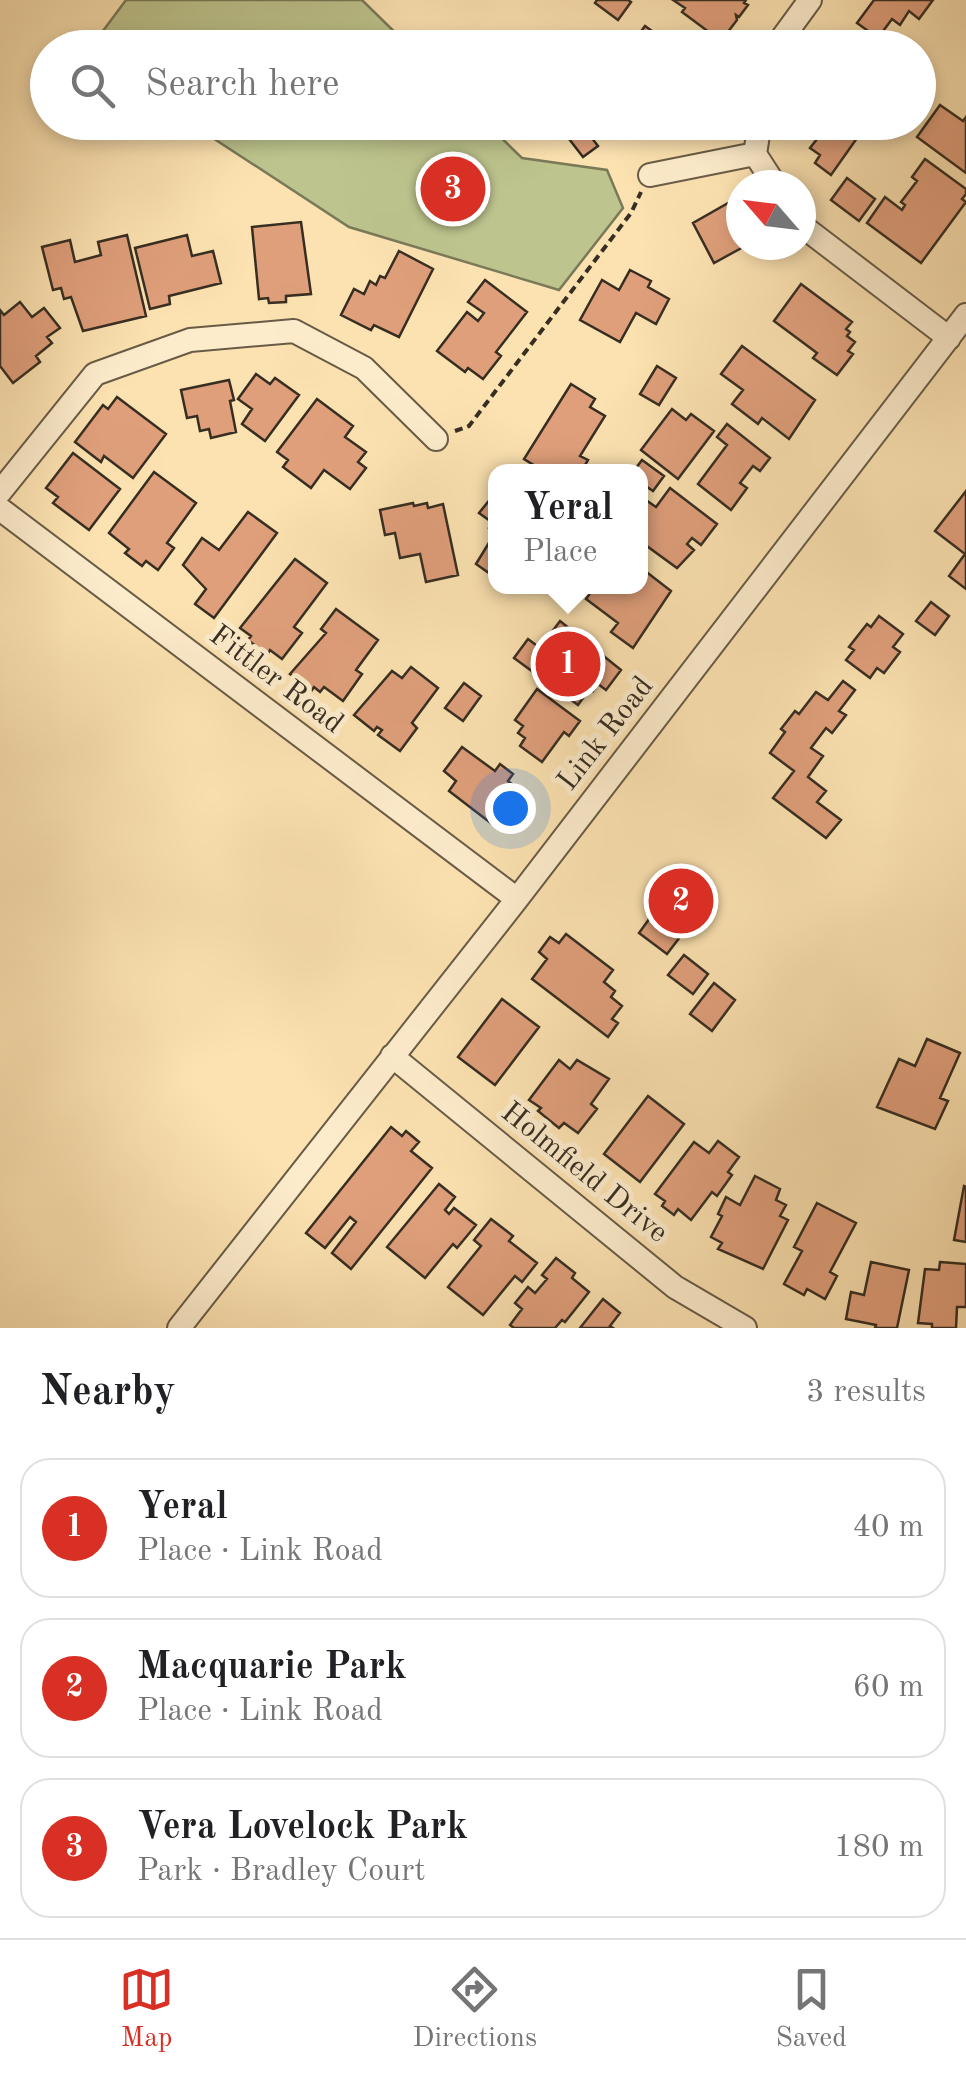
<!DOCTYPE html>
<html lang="en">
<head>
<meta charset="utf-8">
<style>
  :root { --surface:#fff; --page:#f6f6f6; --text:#202124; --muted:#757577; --line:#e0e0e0; --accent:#d93025 }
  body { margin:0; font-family:"Old Standard TT",serif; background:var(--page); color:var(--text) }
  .compass { position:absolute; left:726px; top:170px; width:90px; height:90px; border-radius:50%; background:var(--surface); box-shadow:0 5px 15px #0003; rotate:298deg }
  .you { position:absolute; left:510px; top:808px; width:35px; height:35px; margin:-25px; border:8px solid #fff; border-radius:50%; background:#1a73e8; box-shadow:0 0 0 15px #1a73e833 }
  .badge { display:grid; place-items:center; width:65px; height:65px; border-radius:50%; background:var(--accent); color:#fff; font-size:32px; font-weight:700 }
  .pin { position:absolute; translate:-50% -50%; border:5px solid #fff; box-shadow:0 2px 10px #0006 }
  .popup { position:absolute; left:488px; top:464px; width:160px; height:130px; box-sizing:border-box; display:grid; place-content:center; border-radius:20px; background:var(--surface); filter:drop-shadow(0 2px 8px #0005); font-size:32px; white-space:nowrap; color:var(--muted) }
  .popup b { font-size:38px; color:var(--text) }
  .popup::after { content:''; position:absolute; left:50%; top:100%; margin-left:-20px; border:20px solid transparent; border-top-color:var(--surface) }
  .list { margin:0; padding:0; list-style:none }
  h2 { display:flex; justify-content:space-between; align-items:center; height:130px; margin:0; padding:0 40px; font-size:42px }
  h2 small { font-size:32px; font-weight:400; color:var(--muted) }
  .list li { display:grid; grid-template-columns:65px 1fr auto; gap:30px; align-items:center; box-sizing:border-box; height:140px; margin:0 20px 20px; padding:0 20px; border:2px solid var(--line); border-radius:30px }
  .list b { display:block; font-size:38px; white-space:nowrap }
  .list p { margin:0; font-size:32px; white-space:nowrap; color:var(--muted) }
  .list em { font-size:32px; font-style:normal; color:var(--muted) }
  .icon { flex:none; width:55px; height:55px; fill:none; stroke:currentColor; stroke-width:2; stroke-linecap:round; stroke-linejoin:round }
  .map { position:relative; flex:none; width:966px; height:1328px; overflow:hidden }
  .search { position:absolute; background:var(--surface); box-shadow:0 5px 15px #0003; left:30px; right:30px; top:30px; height:110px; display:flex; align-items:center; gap:25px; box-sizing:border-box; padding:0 35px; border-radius:55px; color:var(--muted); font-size:38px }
  .sheet { height:610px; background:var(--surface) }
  nav { display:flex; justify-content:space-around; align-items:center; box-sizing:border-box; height:140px; border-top:2px solid var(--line); background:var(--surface); font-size:28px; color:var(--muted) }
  nav a { display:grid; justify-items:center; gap:5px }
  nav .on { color:var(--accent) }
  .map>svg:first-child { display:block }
  .green { fill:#bdc48d; stroke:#7a7958; stroke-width:2.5 }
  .building { fill:#df9f7b; stroke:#372e22; stroke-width:2.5 }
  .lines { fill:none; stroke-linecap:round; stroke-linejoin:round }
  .minor-casing { stroke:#685b46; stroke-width:26 }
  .path { stroke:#372e22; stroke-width:4; stroke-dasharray:8 5; stroke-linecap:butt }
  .minor { stroke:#fdeccc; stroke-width:22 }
  .labels { text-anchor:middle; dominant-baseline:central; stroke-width:10; stroke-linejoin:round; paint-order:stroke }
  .street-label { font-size:30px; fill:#372e22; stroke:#fdeccc }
</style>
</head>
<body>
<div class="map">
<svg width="966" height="1328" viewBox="0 0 966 1328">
  <rect width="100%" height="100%" fill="#fce2b1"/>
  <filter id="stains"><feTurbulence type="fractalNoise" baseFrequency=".002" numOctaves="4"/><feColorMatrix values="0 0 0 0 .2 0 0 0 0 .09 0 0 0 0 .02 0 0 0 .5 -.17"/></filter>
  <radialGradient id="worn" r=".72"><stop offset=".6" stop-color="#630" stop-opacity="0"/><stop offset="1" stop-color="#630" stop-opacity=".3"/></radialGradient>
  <path class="green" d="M126 0H362L410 47H91Z
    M190 123H486L522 158 607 170 623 208 559 290 349 227Z"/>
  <path class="building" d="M597 0H628L631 2 618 20 595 3Z
    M673 0H746L744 3 748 5 739 17 736 15 737 20 721 41 682 12 685 8Z
    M874 0H933L919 19 909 11 900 25 892 19 878 38 857 23Z
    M645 26 676 48H638L640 45 634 41Z
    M940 105 963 121 966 117V173L917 137Z
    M556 122H610L591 137 598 146 583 157Z
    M810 122H850L862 131 831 175 815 163 820 155 810 148 817 139 807 133 813 124Z
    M925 159 966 189V194L962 199 966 202 921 263 867 223 885 197 902 210 905 205 901 202 917 181 912 177Z
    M847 178 875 199 859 221 831 200Z
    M737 198 741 206V245H747L714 263 693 223Z
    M301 222 311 294 286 296V302L269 303 268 298 259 299 252 227Z
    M127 235 146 316 83 331 71 297 64 299 61 288 53 290 42 247 70 240 75 262 101 255 98 242Z
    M187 235 192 256 213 251 221 283 169 296 170 304 150 309 135 248Z
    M399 251 433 269 399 337 374 325 371 330 341 315 354 289 364 294 370 281 376 285 380 276 385 278Z
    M630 270 651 281 648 287 669 299 656 324 636 313 620 342 580 320 602 280 619 290Z
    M485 280 527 312 496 352 501 356 483 379 468 368 465 372 437 351 467 312 478 321 484 313 468 302Z
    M801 284 852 322 846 329 850 332 847 336 855 342 848 351 853 354 837 375 813 358 817 353 774 321Z
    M20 302 32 317 44 308 60 328 47 337 52 343 36 356 40 362 13 383 0 366V310L4 315Z
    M742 346 815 400 789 439 762 418 758 424 732 404 743 390 721 374Z
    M657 366 676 378 659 405 640 394Z
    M256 374 270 384 275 378 299 395 265 441 242 424 252 409 238 399Z
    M229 380 234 400 230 401 236 432 211 438 209 429 200 431 197 416 187 418 181 390Z
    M571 384 595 399 590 407 605 416 580 456 588 460 581 472H545L524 459Z
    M117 397 166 434 133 478 104 456 101 462 75 442 103 405 108 409Z
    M317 399 353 426 345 437 366 452 358 462 366 468 350 489 324 470 311 488 283 467 288 460 277 452Z
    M672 409 686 420 691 414 714 431 678 479 641 450Z
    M727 424 770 458 760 471 753 466 740 483 747 488 731 510 698 484 727 445 717 437Z
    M73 453 120 489 89 530 53 503 58 497 46 488Z
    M642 460 664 476 653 491 640 482V472H633Z
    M154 472 196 503 167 543 174 548 158 570 146 561 142 566 125 553 129 549 109 533Z
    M670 488 717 524 701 545 692 538 687 544 694 550 677 568 640 541V496L656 507Z
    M966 491V589L949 576 965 554 935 531Z
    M496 492V578L476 564 495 533 489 528 493 523 479 513Z
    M413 503 414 506 427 503 428 508 443 504 458 575 426 582 420 554 400 558 395 533 385 535 380 510Z
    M248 512 277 533 214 618 195 604 206 589 183 565 202 538 219 550Z
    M295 559 327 583 294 627 302 633 282 659 270 650 267 655 248 640 251 636 240 628Z
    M640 567 671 591 633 648 611 632 618 623 586 599 595 586H640Z
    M931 602 949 616 935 635 916 621Z
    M336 609 378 640 356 670 362 674 343 701 324 687 320 692 314 687 312 690 290 674 326 633 321 629Z
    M879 616 903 634 893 647 900 652 884 673 877 668 870 678 846 660 854 650 849 647 867 624 871 627Z
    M560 621 621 670 606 690 598 684 593 691 590 688 578 705 514 658 528 639 540 648Z
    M411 667 438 688 412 723 417 728 400 751 378 735 382 730 377 727 374 731 354 715 392 671 402 678Z
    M843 681 855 690 839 711 846 715 832 733 826 728 811 748 823 756 808 777 826 791 817 802 841 820 826 838 773 798 794 771 770 753 785 732 781 729 795 711 799 714 816 692 828 700Z
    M464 683 481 696 463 721 445 708Z
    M537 689 580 721 569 736 564 732 542 762 520 746 525 738 518 733 523 726 515 720Z
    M462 747 495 771 500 764 513 774 508 781 514 786 504 800 508 803 492 824 449 791 456 781 444 771Z
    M683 866 715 891 667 954 639 933 652 915 647 912Z
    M566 934 613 970 604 982 615 991 611 997 622 1006 612 1019 618 1023 608 1037 532 979 547 959 539 952 550 937 559 943Z
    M684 955 708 974 693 994 668 975Z
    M714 983 735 1000 712 1031 690 1014Z
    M502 999 539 1027 495 1085 458 1057Z
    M927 1039 960 1053 940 1098 948 1101 935 1129 877 1107 899 1059 915 1066Z
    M559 1060 570 1069 577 1060 609 1079 591 1104 597 1109 578 1133 564 1123 559 1128 538 1111 541 1108 529 1100Z
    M648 1096 684 1124 640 1182 604 1154Z
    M391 1127 402 1136 406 1131 419 1142 411 1151 432 1168 351 1269 332 1253 356 1222 350 1217 325 1248 306 1233Z
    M718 1141 739 1157 728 1172 732 1175 717 1196 712 1192 691 1220 678 1209 674 1215 662 1206 665 1201 655 1194 694 1142 709 1153Z
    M755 1176 780 1189 776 1200 786 1205 780 1216 788 1220 763 1269 718 1249 722 1243 711 1237 722 1216 718 1214 726 1197 740 1205Z
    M439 1184 455 1197 445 1210 449 1214 454 1208 476 1225 457 1248 453 1244 425 1278 387 1247Z
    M964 1186 966 1187V1242L954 1240Z
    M817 1203 856 1223 830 1272 837 1276 825 1299 807 1289 804 1295 784 1284 802 1251 794 1247Z
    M491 1219 513 1236 509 1241 537 1263 522 1282 515 1276 483 1315 448 1287 481 1246 474 1240Z
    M556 1258 575 1273 572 1278 589 1292 565 1322 562 1320 555 1328H514L510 1325 522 1309 515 1303 528 1287 535 1293 547 1279 542 1275Z
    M871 1262 909 1270 897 1328H875L876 1325 846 1319 851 1292 864 1295Z
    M940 1262 966 1264V1307H957L956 1328H932V1324L918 1323 925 1269 939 1270Z
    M603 1299 620 1313 610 1326 613 1328H580Z"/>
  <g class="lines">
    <defs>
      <path id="minor" d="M775 48 810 0
        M760 122 755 154 775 185
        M650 175 755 154
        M801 225 949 338
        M0 492 95 374 190 340 294 331 364 368 436 439
        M0 509 517 899
        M392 1056 675 1287 745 1328
        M179 1328 517 899 966 315"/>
    </defs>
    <use href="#minor" class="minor-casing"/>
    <path class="path" d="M455 431 469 426 631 213 641 192"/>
    <use href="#minor" class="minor"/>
  </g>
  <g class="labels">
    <g class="street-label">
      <text transform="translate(276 680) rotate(37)">Fittler Road</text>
      <text transform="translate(606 734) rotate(-52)">Link Road</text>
      <text transform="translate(584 1173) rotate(39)">Holmfield Drive</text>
    </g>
  </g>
  <rect width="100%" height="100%" filter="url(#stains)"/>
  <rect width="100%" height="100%" fill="url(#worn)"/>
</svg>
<svg class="compass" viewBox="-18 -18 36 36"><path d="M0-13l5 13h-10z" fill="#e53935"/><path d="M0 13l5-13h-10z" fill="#757577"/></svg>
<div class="you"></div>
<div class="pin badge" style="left:568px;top:664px">1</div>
<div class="popup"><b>Yeral</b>Place</div>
<div class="pin badge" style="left:681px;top:901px">2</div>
<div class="pin badge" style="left:453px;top:189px">3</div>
<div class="search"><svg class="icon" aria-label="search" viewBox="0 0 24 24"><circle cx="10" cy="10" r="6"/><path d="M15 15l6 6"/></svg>Search here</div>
</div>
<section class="sheet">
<h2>Nearby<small>3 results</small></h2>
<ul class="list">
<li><span class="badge">1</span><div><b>Yeral</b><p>Place · Link Road</p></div><em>40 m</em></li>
<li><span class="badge">2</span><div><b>Macquarie Park</b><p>Place · Link Road</p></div><em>60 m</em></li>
<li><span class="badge">3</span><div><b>Vera Lovelock Park</b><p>Park · Bradley Court</p></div><em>180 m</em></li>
</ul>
</section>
<nav>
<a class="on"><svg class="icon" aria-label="map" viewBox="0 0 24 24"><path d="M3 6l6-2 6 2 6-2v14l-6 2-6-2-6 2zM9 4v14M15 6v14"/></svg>Map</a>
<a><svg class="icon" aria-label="directions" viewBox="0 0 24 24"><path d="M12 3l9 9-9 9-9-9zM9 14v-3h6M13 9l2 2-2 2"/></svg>Directions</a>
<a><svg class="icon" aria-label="saved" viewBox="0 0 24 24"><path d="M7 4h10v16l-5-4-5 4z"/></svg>Saved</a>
</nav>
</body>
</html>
